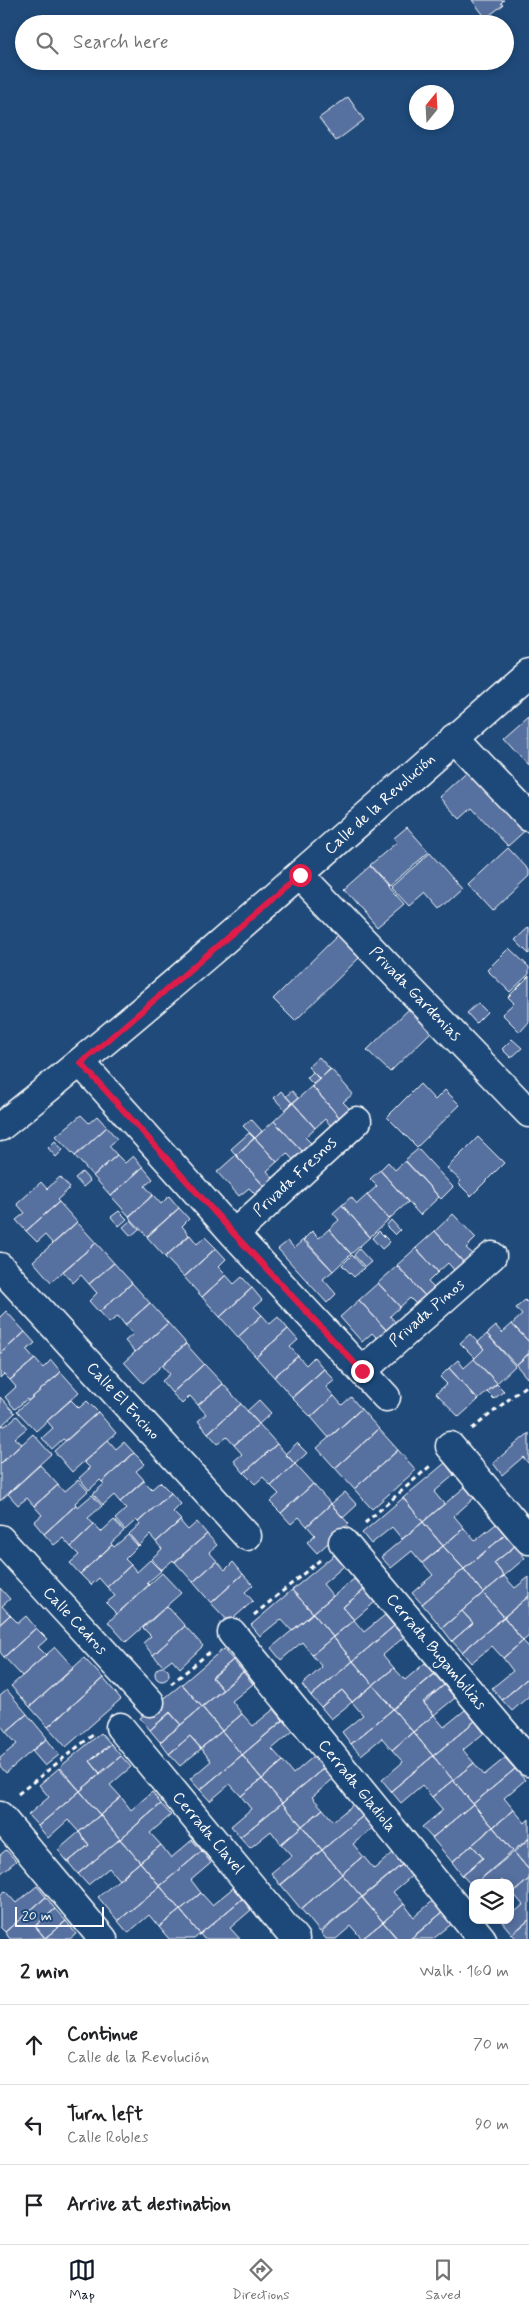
<!DOCTYPE html>
<html lang="en">
<head>
<meta charset="utf-8">
<style>
  :root { --surface:#fff; --page:#f2f2f2; --text:#202124; --muted:#757577; --line:#e0e0e0; --accent:#111827 }
  body { margin:0; font-family:Mynerve,sans-serif; background:var(--page); color:var(--text) }
  .controls { position:absolute; right:15px; bottom:15px; display:grid; overflow:hidden; border-radius:10px; box-shadow:0 2px 8px #0003 }
  .controls button { width:45px; height:45px; display:grid; place-items:center; padding:0; border:0; border-bottom:1px solid var(--line); background:var(--surface); color:var(--text); font:25px sans-serif }
  .compass { position:absolute; left:409px; top:85px; width:45px; height:45px; border-radius:50%; background:var(--surface); box-shadow:0 2px 8px #0003; rotate:18deg }
  .scale { position:absolute; left:15px; bottom:12px; width:89px; box-sizing:border-box; padding-left:5px; border:2px solid #fff; border-top:0; font-size:14px; line-height:18px; white-space:nowrap; color:#fff; -webkit-text-stroke:4px #1f4a7a; paint-order:stroke }
  .stop { position:absolute; width:15px; height:15px; margin:-11px; border:4px solid #e11d48; border-radius:50%; background:#fff }
  .stop.end { background:#e11d48; border-color:#fff; box-shadow:0 1px 5px #0008 }
  .list { margin:0; padding:0; list-style:none }
  h2 { display:flex; justify-content:space-between; align-items:center; height:65px; margin:0; padding:0 20px; font-size:21px }
  h2 small { font-size:16px; font-weight:400; color:var(--muted) }
  .list li { display:grid; grid-template-columns:32px 1fr auto; gap:15px; align-items:center; box-sizing:border-box; height:80px; padding:0 20px; border-top:1px solid var(--line) }
  .list b { display:block; font-size:19px; white-space:nowrap }
  .list p { margin:0; font-size:16px; white-space:nowrap; color:var(--muted) }
  .list em { font-size:16px; font-style:normal; color:var(--muted) }
  .icon { flex:none; width:28px; height:28px; fill:none; stroke:currentColor; stroke-width:2; stroke-linecap:round; stroke-linejoin:round }
  .map { position:relative; flex:none; width:529px; height:1939px; overflow:hidden }
  .search { position:absolute; background:var(--surface); box-shadow:0 2px 8px #0003; left:15px; right:15px; top:15px; height:55px; display:flex; align-items:center; gap:12px; box-sizing:border-box; padding:0 18px; border-radius:28px; color:var(--muted); font-size:19px }
  .sheet { height:305px; background:var(--surface) }
  nav { display:flex; justify-content:space-around; align-items:center; box-sizing:border-box; height:70px; border-top:1px solid var(--line); background:var(--surface); font-size:14px; color:var(--muted) }
  nav a { display:grid; justify-items:center; gap:2px }
  nav .on { color:var(--accent) }
  .map>svg:first-child { display:block }
  .building { fill:#566f9f; stroke:#fff }
  .lines { fill:none; stroke-linecap:round; stroke-linejoin:round }
  .minor-casing { stroke:#fff; stroke-width:31 }
  .path { stroke:#fff; stroke-width:3; stroke-dasharray:5 4; stroke-linecap:butt }
  .minor { stroke:#1f4a7a; stroke-width:28 }
  .route { stroke:#e11d48; stroke-width:6 }
  .labels { text-anchor:middle; dominant-baseline:central; stroke-width:4; stroke-linejoin:round; paint-order:stroke }
  .street-label { font-size:16px; fill:#fff; stroke:#1f4a7a }
</style>
</head>
<body>
<div class="map">
<svg width="529" height="1939" viewBox="0 0 529 1939">
  <rect width="100%" height="100%" fill="#1f4a7a"/>
  <filter id="ink" filterUnits="userSpaceOnUse"><feTurbulence type="fractalNoise" baseFrequency=".02" numOctaves="2"/><feDisplacementMap in="SourceGraphic" scale="10" xChannelSelector="R" yChannelSelector="G"/><feConvolveMatrix kernelMatrix="1 2 1 2 8 2 1 2 1" color-interpolation-filters="sRGB"/></filter>
  <g filter="url(#ink)">
    <path class="building" d="M472 0H504L501 3 503 5 486 18Z
      M348 97 364 120 336 141 319 118Z
      M529 715V765L504 737Z
      M474 765 529 827 508 846 472 808 460 819 439 797Z
      M407 827 429 852 389 886 370 865 397 842 394 838Z
      M508 848 529 870V876L492 911 468 885Z
      M430 853 462 889 440 909 425 892 409 906 391 887Z
      M370 866 404 904 377 927 344 889Z
      M529 927V954L515 940Z
      M340 933 362 955 295 1021 273 999Z
      M509 948 529 967V974L510 992 487 970Z
      M529 976V1022L520 1032 502 1014 514 1003 508 997Z
      M478 1003 487 1012 476 1023 467 1013Z
      M410 1008 432 1031 390 1072 367 1050Z
      M512 1039 522 1048 511 1058 502 1049Z
      M319 1057 330 1069 320 1079 308 1067Z
      M331 1069 353 1094 343 1102 350 1109 340 1118 312 1086Z
      M313 1072 319 1079 313 1084 307 1078Z
      M420 1084 435 1100 445 1090 460 1105 417 1147 387 1117Z
      M312 1086 340 1118 331 1126 325 1119 315 1128 293 1103Z
      M281 1091 292 1103 285 1110 274 1098Z
      M292 1091 298 1098 292 1103 286 1096Z
      M293 1103 315 1128 305 1137 312 1144 303 1152 274 1121Z
      M81 1115 89 1123 97 1116 107 1127 75 1156 56 1136Z
      M251 1119 262 1131 255 1138 243 1126Z
      M274 1121 303 1152 294 1161 287 1153 277 1162 255 1138Z
      M107 1127 117 1139 109 1146 117 1155 93 1176 75 1156Z
      M249 1133 254 1138 236 1155 231 1149Z
      M478 1137 504 1163 471 1196 458 1183 461 1181 447 1168Z
      M255 1138 277 1162 267 1171 274 1179 265 1187 236 1155Z
      M55 1141 63 1150 56 1157 48 1148Z
      M418 1149 453 1187 441 1199 405 1160Z
      M117 1155 125 1163 133 1156 143 1167 111 1196 93 1176Z
      M236 1155 265 1187 256 1195 249 1188 239 1196 217 1172Z
      M405 1161 439 1197 420 1215 380 1170 388 1162 395 1170Z
      M143 1167 153 1179 145 1186 153 1195 129 1216 111 1196Z
      M380 1170 408 1202 389 1219 367 1195 377 1186 370 1179Z
      M82 1172 90 1181 83 1187 75 1178Z
      M60 1177 70 1188 57 1200 59 1202 26 1231 16 1220 25 1213 17 1204 41 1182 47 1189Z
      M153 1195 161 1204 169 1196 179 1208 147 1236 129 1217Z
      M367 1195 389 1219 370 1237 342 1205 351 1197 357 1204Z
      M59 1202 77 1222 53 1244 45 1235 37 1242 26 1231Z
      M342 1205 370 1237 351 1254 329 1229 339 1220 333 1213Z
      M179 1208 189 1219 182 1226 189 1235 165 1257 147 1237Z
      M119 1211 127 1219 119 1226 111 1217Z
      M453 1214 476 1238 466 1248 473 1254 464 1263 435 1231Z
      M131 1220 139 1229 131 1236 123 1227Z
      M391 1220 400 1230 395 1235 386 1226Z
      M77 1222 96 1243 51 1282 33 1261Z
      M329 1229 351 1254 333 1271 304 1239 312 1231 319 1238Z
      M379 1231 390 1242 382 1249 372 1238Z
      M435 1231 464 1263 455 1271 448 1263 438 1272 416 1248Z
      M190 1235 197 1244 205 1237 216 1248 184 1277 165 1257Z
      M303 1240 333 1271 323 1279 336 1294 327 1303 278 1249 288 1241 294 1248Z
      M96 1243 114 1263 89 1284 81 1275 73 1283 63 1271Z
      M216 1248 226 1259 218 1267 226 1275 202 1297 184 1277Z
      M416 1248 438 1272 428 1282 435 1289 426 1297 397 1265Z
      M359 1249 371 1262 365 1267 354 1255Z
      M352 1255 364 1268 354 1277 342 1265Z
      M114 1263 132 1283 99 1312 89 1301 97 1293 89 1284Z
      M397 1266 426 1297 417 1305 410 1298 400 1307 378 1283Z
      M226 1275 234 1284 242 1277 252 1288 220 1317 202 1297Z
      M132 1283 150 1303 125 1325 118 1316 109 1323 99 1312Z
      M378 1283 400 1307 390 1316 397 1324 388 1332 359 1300Z
      M252 1288 262 1300 254 1307 262 1315 238 1337 220 1317Z
      M359 1300 388 1332 379 1340 372 1333 362 1342 340 1317Z
      M525 1300 529 1304V1342L512 1324 522 1315 516 1308Z
      M150 1303 168 1323 135 1352 125 1341 133 1334 125 1325Z
      M6 1311 25 1332 0 1354V1317Z
      M262 1315 270 1324 278 1317 288 1329 256 1357 238 1337Z
      M168 1323 186 1343 143 1383 124 1362Z
      M512 1324 529 1342V1353L516 1365 487 1334 496 1326 502 1333Z
      M288 1329 298 1340 290 1347 298 1356 274 1377 256 1357Z
      M25 1332 35 1343 27 1350 35 1359 10 1380 4 1374 0 1378V1354Z
      M470 1334 484 1349 475 1358 460 1343Z
      M487 1334 515 1366 497 1383 474 1359 484 1349 478 1342Z
      M186 1344 204 1364 172 1393 162 1381 170 1374 162 1365Z
      M529 1354V1376L527 1378 516 1365Z
      M298 1356 306 1365 314 1357 324 1369 292 1397 274 1377Z
      M35 1359 43 1368 51 1360 61 1372 28 1401 27 1399 15 1409 5 1397 16 1387 10 1380Z
      M474 1359 497 1383 478 1400 449 1368 458 1360 464 1368Z
      M204 1364 223 1384 198 1405 190 1396 182 1404 172 1393Z
      M449 1368 478 1400 459 1417 436 1393 447 1384 440 1377Z
      M324 1369 335 1380 326 1387 334 1396 311 1417 292 1398Z
      M61 1372 79 1392 36 1431 17 1411Z
      M223 1384 241 1404 208 1433 198 1421 206 1414 198 1405Z
      M497 1384 504 1391 494 1399 487 1392Z
      M334 1396 342 1405 351 1397 361 1409 329 1438 311 1417Z
      M0 1397 15 1413 0 1427Z
      M71 1400 79 1408 87 1401 98 1412 66 1441 63 1439 52 1449 42 1438 53 1428 47 1421Z
      M259 1400 271 1413 259 1424 247 1411Z
      M241 1404 259 1424 234 1445 227 1437 218 1444 208 1433Z
      M361 1409 379 1429 335 1468 317 1448Z
      M98 1412 116 1433 72 1472 54 1451Z
      M17 1416 27 1428 15 1438 22 1444 0 1464V1428L3 1425 5 1426Z
      M259 1424 277 1444 244 1473 234 1461 242 1454 234 1445Z
      M379 1429 398 1450 354 1489 335 1468Z
      M529 1433V1464L523 1457 502 1475 493 1463Z
      M33 1434 51 1454 0 1501V1464Z
      M108 1440 116 1449 124 1442 134 1453 102 1482 100 1480 89 1490 79 1478 90 1468 84 1462Z
      M297 1443 307 1453 295 1464 285 1454Z
      M277 1444 295 1464 271 1486 263 1477 255 1484 244 1473Z
      M398 1450 416 1470 372 1509 354 1489Z
      M134 1453 145 1464 136 1471 144 1480 120 1502 114 1495 103 1505 93 1494 104 1484 102 1482Z
      M445 1463 454 1475 434 1492 444 1504 423 1522 403 1498Z
      M295 1464 313 1484 281 1513 270 1502 279 1494 271 1486Z
      M40 1465 58 1485 34 1506 27 1498 18 1505 8 1494Z
      M78 1480 88 1491 75 1503 76 1505 44 1534 34 1522 42 1515 34 1506 58 1485 64 1492Z
      M144 1481 152 1489 160 1482 171 1493 138 1522 136 1520 125 1530 115 1519 126 1509 120 1502Z
      M313 1484 331 1504 307 1526 299 1517 291 1524 281 1513Z
      M465 1487 474 1498 454 1516 464 1528 443 1546 423 1522Z
      M345 1492 357 1505 343 1518 331 1504Z
      M171 1493 181 1504 173 1512 181 1520 156 1542 150 1535 139 1546 129 1534 140 1524 138 1522Z
      M92 1495 102 1506 88 1518 94 1525 71 1547 63 1538 54 1545 44 1534 76 1505 78 1507Z
      M403 1498 423 1522 402 1539 392 1527 371 1544 362 1533Z
      M331 1504 349 1524 317 1553 307 1542 315 1535 307 1526Z
      M114 1520 124 1531 111 1543 112 1545 80 1574 70 1563 79 1555 71 1547 94 1525 101 1532Z
      M180 1521 188 1530 197 1522 207 1534 174 1562 173 1560 161 1570 151 1559 162 1549 156 1542Z
      M423 1522 443 1546 422 1563 412 1551 391 1568 381 1557Z
      M496 1524 505 1535 464 1569 443 1546 464 1528 475 1541Z
      M207 1534 217 1545 209 1552 217 1561 193 1582 175 1562Z
      M128 1535 138 1546 125 1559 131 1565 107 1587 99 1578 91 1585 80 1574 112 1545 114 1547Z
      M505 1535 515 1546 494 1563 504 1576 483 1593 464 1569Z
      M443 1546 464 1569 422 1604 412 1593 433 1575 423 1563Z
      M515 1546 525 1558 504 1576 494 1563Z
      M334 1555 344 1566 323 1584 333 1596 313 1613 292 1590Z
      M150 1560 161 1571 147 1583 149 1585 117 1614 106 1603 115 1596 107 1587 131 1565 137 1572Z
      M217 1561 225 1570 233 1562 243 1574 211 1603 193 1582Z
      M464 1569 483 1593 442 1628 422 1604Z
      M162 1573 181 1593 126 1642 108 1622Z
      M243 1574 253 1585 245 1592 253 1601 229 1622 211 1603Z
      M504 1576 515 1588 529 1577V1596L504 1617 483 1593Z
      M354 1579 364 1590 343 1607 354 1620 333 1637 313 1613Z
      M0 1588 10 1599 2 1606 10 1615 0 1624Z
      M292 1590 313 1613 292 1631 281 1619 260 1636 251 1625Z
      M364 1590 375 1602 354 1620 343 1607Z
      M483 1593 504 1617 462 1652 452 1641 473 1623 462 1611Z
      M529 1596V1636L523 1641 504 1617Z
      M167 1606 185 1626 153 1655 143 1643 151 1636 143 1628Z
      M462 1611 473 1623 452 1641 442 1628Z
      M313 1613 333 1637 312 1655 302 1642 281 1660 271 1648Z
      M10 1615 18 1623 26 1616 36 1628 4 1657 0 1652V1624Z
      M385 1615 394 1626 353 1661 333 1637 354 1620 364 1632Z
      M504 1617 523 1641 503 1658 492 1646 471 1663 462 1652Z
      M185 1626 203 1646 180 1668 172 1659 163 1666 153 1655Z
      M394 1626 404 1637 383 1655 394 1668 373 1685 353 1661Z
      M36 1628 47 1639 38 1647 46 1655 22 1676 4 1657Z
      M333 1637 353 1661 311 1696 302 1685 322 1667 312 1655Z
      M523 1641 529 1647V1677L502 1700 492 1688 513 1671 503 1658Z
      M55 1647 74 1668 30 1707 11 1686Z
      M223 1649 233 1660 212 1678 223 1690 202 1707 182 1684Z
      M84 1658 103 1678 48 1727 30 1707Z
      M233 1660 243 1672 223 1690 212 1677Z
      M353 1661 373 1685 352 1702 342 1690 321 1707 311 1696Z
      M425 1663 435 1674 393 1709 373 1685 394 1668 405 1680Z
      M155 1674a7 7 0 1 1 14 0a7 7 0 1 1-14 0Z
      M243 1672 253 1684 232 1701 242 1714 222 1731 202 1707Z
      M434 1674 444 1685 423 1702 434 1715 413 1732 393 1709Z
      M529 1677V1696L512 1711 502 1700Z
      M103 1678 121 1699 66 1747 48 1727Z
      M182 1684 202 1707 181 1725 170 1712 150 1730 140 1718Z
      M373 1685 393 1709 351 1744 342 1732 363 1715 352 1702Z
      M444 1685 455 1698 434 1715 424 1703Z
      M7 1690 27 1714 6 1732 0 1724V1696Z
      M342 1690 352 1702 331 1719 321 1707Z
      M202 1707 222 1731 201 1748 190 1736 169 1754 160 1742Z
      M274 1709 283 1720 242 1755 222 1731 242 1714 253 1726Z
      M393 1709 413 1732 392 1750 382 1738 361 1755 351 1744Z
      M465 1710 475 1721 433 1756 413 1732 434 1715 444 1727Z
      M170 1713 181 1725 160 1742 150 1730Z
      M27 1714 47 1738 6 1773 0 1766V1758L17 1744 6 1732Z
      M284 1720 293 1731 272 1749 283 1761 262 1779 242 1755Z
      M475 1721 484 1733 463 1750 474 1763 453 1780 433 1756Z
      M222 1731 242 1755 200 1790 190 1779 211 1761 201 1748Z
      M413 1732 433 1756 391 1791 382 1780 403 1762 392 1750Z
      M101 1733 111 1744 90 1761 100 1774 80 1791 60 1767Z
      M190 1736 201 1749 180 1766 169 1754Z
      M47 1739 59 1755 45 1766 32 1751Z
      M111 1744 121 1756 100 1773 90 1761Z
      M242 1755 262 1779 241 1796 230 1784 210 1801 200 1790Z
      M121 1756 131 1767 110 1785 121 1797 100 1815 80 1791Z
      M314 1756 324 1768 282 1803 262 1779 283 1761 293 1774Z
      M433 1756 453 1780 432 1797 422 1785 401 1803 391 1791Z
      M505 1758 515 1769 473 1804 453 1780 474 1763 484 1775Z
      M59 1768 80 1791 38 1826 28 1815 49 1797 39 1785Z
      M324 1768 333 1779 312 1797 323 1809 302 1826 282 1803Z
      M515 1769 525 1780 504 1798 514 1810 493 1827 473 1804Z
      M262 1779 282 1803 240 1837 231 1826 251 1809 241 1796Z
      M453 1780 473 1804 432 1838 422 1827 443 1810 432 1797Z
      M80 1791 100 1815 79 1832 68 1820 48 1838 38 1826Z
      M152 1792 161 1804 120 1839 100 1815 121 1797 131 1810Z
      M282 1803 302 1826 281 1844 271 1831 250 1848 240 1837Z
      M161 1804 171 1815 150 1833 161 1845 140 1862 120 1839Z
      M354 1804 364 1815 322 1850 302 1826 323 1809 333 1821Z
      M473 1804 493 1827 452 1862 432 1838Z
      M514 1810 525 1823 529 1819V1838L513 1851 493 1827Z
      M100 1815 120 1839 78 1874 68 1862 89 1845 79 1832Z
      M364 1815 374 1827 353 1844 363 1856 342 1874 322 1850Z
      M302 1826 322 1850 280 1885 271 1873 292 1856 281 1844Z
      M493 1827 513 1851 476 1883H473L472 1886 462 1875 483 1858 472 1845Z
      M79 1832 89 1845 68 1862 58 1850Z
      M120 1839 140 1862 119 1880 109 1868 88 1885 78 1874Z
      M529 1839V1870L514 1852Z
      M192 1840 202 1851 160 1886 140 1862 161 1845 171 1858Z
      M472 1845 483 1858 462 1875 452 1862Z
      M6 1850 16 1861 0 1874V1855Z
      M322 1850 342 1874 301 1909 281 1885Z
      M202 1851 211 1863 191 1880 201 1893 180 1910 160 1886Z
      M394 1852 404 1863 362 1897 342 1874 363 1856 374 1869Z
      M514 1852 529 1870V1879L513 1893 510 1890V1883H505L502 1880 499 1883H476Z
      M140 1862 160 1886 118 1921 98 1897Z
      M404 1863 414 1874 393 1892 404 1904 383 1922 362 1898Z
      M342 1874 362 1897 320 1932 301 1909Z
      M529 1879V1920L512 1934 502 1922 510 1920V1916L523 1905 513 1893Z
      M37 1886 46 1897 5 1932 0 1927V1895L5 1891 16 1903Z
      M160 1886 180 1910 159 1927 149 1915 128 1933 118 1921Z
      M233 1888 242 1899 200 1934 180 1910 201 1893 212 1905Z
      M46 1897 55 1909 35 1926 45 1938 10 1939 5 1932Z
      M362 1897 383 1922 362 1939 351 1926 336 1939H326L321 1933Z
      M242 1899 251 1910 230 1928 240 1939H204L200 1934Z
      M435 1899 444 1911 410 1939H398L383 1922 404 1904 414 1917Z
      M55 1909 66 1921 45 1938 35 1926Z
      M180 1910 200 1934 194 1939H169L159 1927Z
      M444 1911 454 1922 433 1939H411Z
      M529 1920V1939H517L512 1934Z
      M66 1921 76 1934 70 1939 45 1938Z
      M383 1922 397 1939H362Z"/>
    <g class="lines">
      <defs>
        <path id="minor" d="M454 738 529 817
          M300 875 529 1113
          M81 1063 234 1234 386 1397
          M0 1127C182 982 354 826 529 673
          M234 1234 357 1121
          M0 1267 247 1536
          M362 1371 492 1256
          M450 1446 529 1540
          M0 1539 150 1702
          M343 1542 529 1762
          M232 1633 482 1939
          M120 1727 295 1939
          M0 1816 103 1939"/>
      </defs>
      <use href="#minor" class="minor-casing"/>
      <path class="path" d="M472 1429 529 1383
        M365 1523 430 1466
        M254 1615 320 1560
        M171 1684 211 1651
        M18 1794 94 1734"/>
      <use href="#minor" class="minor"/>
    </g>
  </g>
  <g class="lines" filter="url(#ink)">
    <path class="route" d="M300 875 81 1063 234 1234 362 1371"/>
  </g>
  <g class="labels">
    <g class="street-label">
      <text transform="translate(380 804) rotate(-42)">Calle de la Revolución</text>
      <text transform="translate(415 994) rotate(46)">Privada Gardenias</text>
      <text transform="translate(295 1177) rotate(-43)">Privada Fresnos</text>
      <text transform="translate(427 1313) rotate(-41)">Privada Pinos</text>
      <text transform="translate(123 1401) rotate(47)">Calle El Encino</text>
      <text transform="translate(75 1621) rotate(47)">Calle Cedros</text>
      <text transform="translate(436 1652) rotate(50)">Cerrada Bugambilias</text>
      <text transform="translate(357 1786) rotate(51)">Cerrada Gladiola</text>
      <text transform="translate(208 1833) rotate(50)">Cerrada Clavel</text>
    </g>
  </g>
</svg>
<div class="controls">
<button><svg class="icon" aria-label="layers" viewBox="0 0 24 24"><path d="M12 4l9 5-9 5-9-5zM3 14l9 5 9-5"/></svg></button>
</div>
<svg class="compass" viewBox="-18 -18 36 36"><path d="M0-13l5 13h-10z" fill="#e53935"/><path d="M0 13l5-13h-10z" fill="#757577"/></svg>
<div class="scale">20 m</div>
<div class="stop" style="left:300px;top:875px"></div>
<div class="stop end" style="left:362px;top:1371px"></div>
<div class="search"><svg class="icon" aria-label="search" viewBox="0 0 24 24"><circle cx="10" cy="10" r="6"/><path d="M15 15l6 6"/></svg>Search here</div>
</div>
<section class="sheet">
<h2>2 min<small>Walk · 160 m</small></h2>
<ul class="list">
<li><svg class="icon" aria-label="ahead" viewBox="0 0 24 24"><path d="M12 20V5M6 11l6-6 6 6"/></svg><div><b>Continue</b><p>Calle de la Revolución</p></div><em>70 m</em></li>
<li><svg class="icon" aria-label="left" viewBox="0 0 24 24"><path d="M17 20v-9H6M10 6l-5 5 5 5"/></svg><div><b>Turn left</b><p>Calle Robles</p></div><em>90 m</em></li>
<li><svg class="icon" aria-label="arrive" viewBox="0 0 24 24"><path d="M6 21V4h12l-3 4 3 4H6"/></svg><div><b>Arrive at destination</b></div></li>
</ul>
</section>
<nav>
<a class="on"><svg class="icon" aria-label="map" viewBox="0 0 24 24"><path d="M3 6l6-2 6 2 6-2v14l-6 2-6-2-6 2zM9 4v14M15 6v14"/></svg>Map</a>
<a><svg class="icon" aria-label="directions" viewBox="0 0 24 24"><path d="M12 3l9 9-9 9-9-9zM9 14v-3h6M13 9l2 2-2 2"/></svg>Directions</a>
<a><svg class="icon" aria-label="saved" viewBox="0 0 24 24"><path d="M7 4h10v16l-5-4-5 4z"/></svg>Saved</a>
</nav>
</body>
</html>
